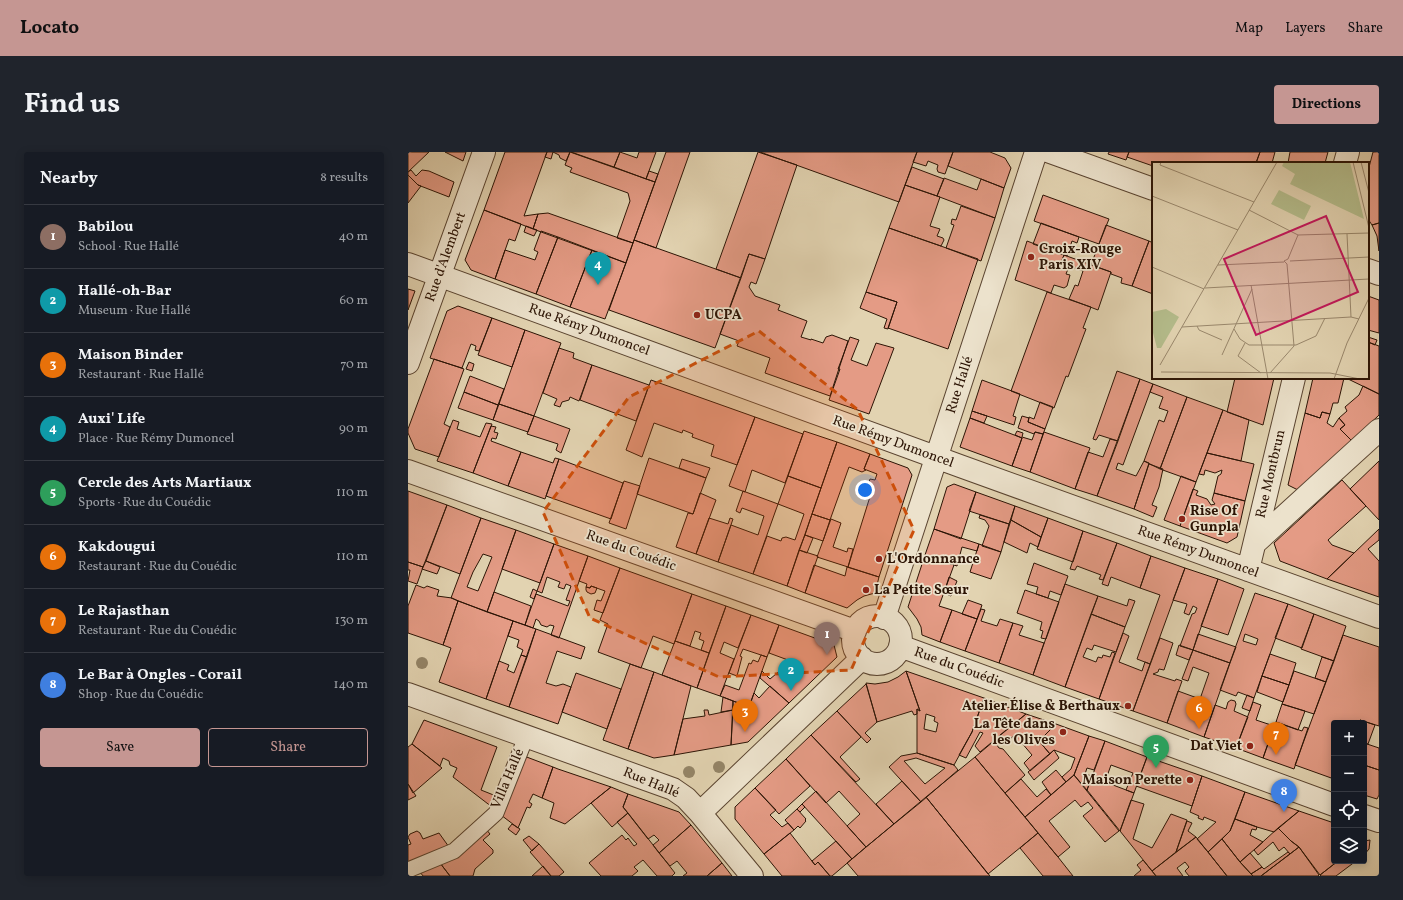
<!DOCTYPE html>
<html lang="en">
<head>
<meta charset="utf-8">
<style>
  :root { --surface:#171b24; --page:#20242c; --text:#f1f3f6; --muted:#9ea1a6; --line:#363941; --accent:#c59692 }
  body { margin:0; font-family:Vollkorn,serif; background:var(--page); color:var(--text) }
  .controls { position:absolute; right:12px; bottom:12px; display:grid; overflow:hidden; border-radius:4px; box-shadow:0 2px 10px #0003 }
  .controls button { width:36px; height:36px; display:grid; place-items:center; padding:0; border:0; border-bottom:1px solid var(--line); background:var(--surface); color:var(--text); font:20px sans-serif }
  .you { position:absolute; left:457px; top:338px; width:14px; height:14px; margin:-10px; border:3px solid #fff; border-radius:50%; background:#1a73e8; box-shadow:0 0 0 6px #1a73e833 }
  .badge { display:grid; place-items:center; width:26px; height:26px; border-radius:50%; background:var(--accent); color:#fff; font-size:13px; font-weight:700 }
  .pin { position:absolute; translate:-50% -33px; filter:drop-shadow(0 1px 2px #0008) }
  .pin::after { content:''; position:absolute; top:21px; width:14px; height:12px; background:inherit; clip-path:polygon(0 0,100% 0,50% 100%) }
  .list { margin:0; padding:0; list-style:none }
  h2 { display:flex; justify-content:space-between; align-items:center; height:52px; margin:0; padding:0 16px; font-size:17px }
  h2 small { font-size:13px; font-weight:400; color:var(--muted) }
  .list li { display:grid; grid-template-columns:26px 1fr auto; gap:12px; align-items:center; box-sizing:border-box; height:64px; padding:0 16px; border-top:1px solid var(--line) }
  .list b { display:block; font-size:15px; white-space:nowrap }
  .list p { margin:0; font-size:13px; white-space:nowrap; color:var(--muted) }
  .list em { font-size:13px; font-style:normal; color:var(--muted) }
  .actions { display:flex; gap:8px; padding:12px 16px }
  .actions a { flex:1; padding:9px 0; border:1px solid var(--accent); border-radius:4px; text-align:center; font-size:14px; color:var(--accent) }
  .actions .main { background:var(--accent); color:#111 }
  .icon { flex:none; width:22px; height:22px; fill:none; stroke:currentColor; stroke-width:2; stroke-linecap:round; stroke-linejoin:round }
  .map { position:relative; flex:none; width:971px; height:724px; overflow:hidden; border-radius:4px }
  header { display:flex; align-items:center; gap:24px; box-sizing:border-box; height:56px; padding:0 20px; background:var(--accent); color:#111 }
  header strong { font-size:19px }
  nav { display:flex; gap:22px; margin-inline-start:auto; font-size:14px }
  .intro { display:flex; align-items:center; justify-content:space-between; box-sizing:border-box; height:96px; padding:0 24px }
  h1 { margin:0; font-size:28px }
  .button { padding:10px 18px; border-radius:4px; background:var(--accent); color:#111; font-size:14px; font-weight:700 }
  main { display:flex; gap:24px; padding:0 24px }
  aside { flex:1; background:var(--surface); border-radius:4px; box-shadow:0 2px 10px #0003 }
  .map>svg:first-child { display:block }
  .building { fill:#e49b85; stroke:#2c1405; fill-rule:evenodd }
  .lines { fill:none; stroke-linecap:round; stroke-linejoin:round }
  .service-casing { stroke:#5a4430; stroke-width:17 }
  .minor-casing { stroke:#5a4430; stroke-width:24 }
  .service { stroke:#ece2cc; stroke-width:15 }
  .minor { stroke:#ece2cc; stroke-width:22 }
  .tree { fill:#948568 }
  .marked { fill:#cc4f0b; fill-opacity:0.2; stroke:#cc4f0b; stroke-width:3; stroke-dasharray:8 5; stroke-linejoin:round }
  .poi-dot { fill:#8f2418; stroke:#ece2cc; stroke-width:1.5 }
  .labels { text-anchor:middle; dominant-baseline:central; stroke-width:3.5; stroke-linejoin:round; paint-order:stroke }
  .poi-label { font-size:14px; font-weight:bold; fill:#2c1405; stroke:#ece2cc; text-anchor:start }
  .street-label { font-size:14px; fill:#2c1405; stroke:#ece2cc }
  .inset-road { fill:none; stroke:#99876c; stroke-width:1 }
  .view { fill:#c2185b; fill-opacity:0.15; stroke:#c2185b; stroke-width:2 }
  .inset-edge { fill:none; stroke:#2c1405; stroke-width:2 }
</style>
</head>
<body>
<header>
<strong>Locato</strong>
<nav><a>Map</a><a>Layers</a><a>Share</a></nav>
</header>
<div class="intro"><h1>Find us</h1><a class="button">Directions</a></div>
<main>
<aside>
<h2>Nearby<small>8 results</small></h2>
<ul class="list">
<li><span class="badge" style="background:#8d6e63">1</span><div><b>Babilou</b><p>School · Rue Hallé</p></div><em>40 m</em></li>
<li><span class="badge" style="background:#0f9aa8">2</span><div><b>Hallé-oh-Bar</b><p>Museum · Rue Hallé</p></div><em>60 m</em></li>
<li><span class="badge" style="background:#e8710a">3</span><div><b>Maison Binder</b><p>Restaurant · Rue Hallé</p></div><em>70 m</em></li>
<li><span class="badge" style="background:#0f9aa8">4</span><div><b>Auxi' Life</b><p>Place · Rue Rémy Dumoncel</p></div><em>90 m</em></li>
<li><span class="badge" style="background:#2e9e5b">5</span><div><b>Cercle des Arts Martiaux</b><p>Sports · Rue du Couédic</p></div><em>110 m</em></li>
<li><span class="badge" style="background:#e8710a">6</span><div><b>Kakdougui</b><p>Restaurant · Rue du Couédic</p></div><em>110 m</em></li>
<li><span class="badge" style="background:#e8710a">7</span><div><b>Le Rajasthan</b><p>Restaurant · Rue du Couédic</p></div><em>130 m</em></li>
<li><span class="badge" style="background:#3f7fe0">8</span><div><b>Le Bar à Ongles - Corail</b><p>Shop · Rue du Couédic</p></div><em>140 m</em></li>
</ul>
<div class="actions"><a class="main">Save</a><a>Share</a></div>
</aside>
<div class="map">
<svg width="971" height="724" viewBox="0 0 971 724">
  <rect width="100%" height="100%" fill="#e2d3b1"/>
  <filter id="stains"><feTurbulence type="fractalNoise" baseFrequency=".005" numOctaves="4"/><feColorMatrix values="0 0 0 0 .2 0 0 0 0 .09 0 0 0 0 .02 0 0 0 .5 -.17"/></filter>
  <radialGradient id="worn" r=".72"><stop offset=".6" stop-color="#630" stop-opacity="0"/><stop offset="1" stop-color="#630" stop-opacity=".3"/></radialGradient>
  <path class="building" d="M0 0H21L0 20Z
    M37 0H58L55 9Z
    M97 0H139L116 64 130 62 125 77 76 58Z
    M139 0H162L158 9 152 6 151 3 145 0 143 7 137 5Z
    M162 0 247 30 225 91 209 86 222 49 220 41 162 20 164 16 157 13Z
    M163 0H212L206 15Z
    M212 0 229 6 231 0H248L238 27 206 15Z
    M258 0H282L248 96 226 88Z
    M350 0 389 13 357 107 341 102 333 126 308 117Z
    M352 0H509L491 50Z
    M509 0H545L537 22 530 20 529 17 530 13 520 9 518 14 505 10Z
    M545 0H582L597 6 603 16 596 36 540 14Z
    M701 0H721L718 8 700 2Z
    M721 0H852L848 11H745V14L719 5Z
    M852 0H867L864 11H848Z
    M882 0H920L917 11H880Z
    M965 0H971V71L964 73 960 67V19Z
    M504 15 536 27 529 44 497 33Z
    M3 18 8 24 14 18 21 19 46 30 41 45 10 33 0 23V20Z
    M241 19 250 22 247 30 238 27Z
    M0 23 10 33 13 34 0 51Z
    M536 26 569 38 573 27 596 36 587 66 529 44Z
    M497 33 532 45 522 74 532 77 529 84 535 86 536 88 533 94 481 76Z
    M635 43 701 67 691 92 626 69Z
    M553 54 587 66 573 109 538 96 546 73 543 72 544 67 548 68Z
    M76 58 113 72 107 89 101 87 87 127 63 118 57 108Z
    M140 61 225 91 218 111 125 77 130 62Z
    M633 71 671 85 669 91 664 89 659 104 625 92Z
    M971 71V99L969 84 964 73Z
    M698 73 741 89 724 134 713 131 714 126 703 122V120L683 113Z
    M118 74 129 78 126 84 116 80Z
    M481 76 570 107 540 197 480 176 489 150 458 140Z
    M133 79 150 85 128 142 87 127 97 98 127 108 130 100 126 98Z
    M150 85 184 98 162 155 128 142Z
    M226 88 333 126 307 196 201 158Z
    M619 89 656 103 653 111 659 113 658 116 660 117 658 122 662 123 659 134 656 136 646 133 643 141 607 128Z
    M741 89 745 91V142L724 134Z
    M184 98 218 111 197 167 162 155Z
    M341 102 357 107 348 132 343 130 341 135 347 144 372 153 370 158 399 169 393 185 403 188V187L415 191 418 185 424 183 440 189 422 244 357 221 362 206 329 194 331 189 312 182Z
    M656 103 703 120 690 158 661 147 667 133 670 134 675 119 653 111Z
    M0 137 7 139 0 158Z
    M458 140 489 150 480 177 476 176 479 167 452 156Z
    M639 140 683 155 675 176 678 177 660 225 658 224 646 256 603 239Z
    M960 144 971 148V181L960 178Z
    M50 154 84 166 71 199 67 198 68 194 63 192 54 216 22 206 39 159Z
    M84 166 117 178 104 215 70 203Z
    M117 178 153 191 126 264 91 252Z
    M442 185 451 188 443 208 459 214 468 191 486 196 461 262 421 248 432 217H430Z
    M960 185 969 188 967 193 960 190Z
    M960 190 971 194V242L938 226H960Z
    M151 196 166 201 165 206 184 213 171 249 162 245 161 248 154 250 152 255 146 253 149 247 135 241Z
    M26 207 56 217 36 272 42 275 31 305 7 297 0 281V277Z
    M61 210 66 212 64 219 58 217Z
    M184 213 241 233 228 269 172 248Z
    M709 219 732 227 710 289 691 283 688 288 685 287Z
    M62 224 96 237 90 253 56 240Z
    M827 226H866L855 273 819 260Z
    M905 226H936L930 251H925L922 262 914 260 912 266 897 261Z
    M732 227 745 232 715 313 710 311 708 317 728 324 736 309 741 311 726 357 689 344Z
    M243 228 347 265 329 313 303 304 306 293 284 285 285 282 275 278 274 281 246 271 234 305 218 298Z
    M574 228 612 242 605 264 608 265 606 273 564 259Z
    M745 232 779 245 752 317 736 309 751 268 756 270 760 259 751 256 755 245 742 240Z
    M955 234 971 242V263L944 289 932 277 937 273 931 266 939 259 937 255 951 243Z
    M56 240 90 253 85 268 50 256Z
    M779 245 815 258 788 330 752 317Z
    M632 250 645 255 637 277 620 270 621 265 626 267Z
    M91 252 126 264 120 280 85 268Z
    M815 258 841 268 833 309 799 301Z
    M564 259 579 264 576 271 562 266Z
    M914 260 922 262 919 271 925 275 931 266 937 273 932 277 944 289 890 338 880 333 897 261 912 266Z
    M126 264 162 277 153 301 148 298 150 292 119 282Z
    M614 264 621 266 620 270 637 277 635 282 627 280 626 282 610 276Z
    M347 265 395 282 377 331 344 318 337 340 321 334Z
    M562 266 614 286 604 314 552 295Z
    M45 268 51 270 49 277 72 285 78 271 84 272 65 321 29 309Z
    M83 274 88 275 86 280 90 281 88 287 84 286 83 289 113 300 100 334 65 321Z
    M396 279 429 290 413 336 380 324Z
    M609 279 615 281 614 285 624 288 627 280 635 282 622 320 604 314 614 286 607 283Z
    M636 280 682 296 667 337 622 320Z
    M702 287 710 289 689 344 667 337 680 300 695 305Z
    M429 290 462 302 456 317 458 318 454 320 441 315 422 368 404 362Z
    M113 300 145 311 147 306 151 307 137 347 100 334Z
    M799 301 846 312 837 349 806 341 810 324 813 322 814 318 807 321 797 318 796 323 791 322Z
    M462 302 500 316 504 323 471 425 440 415 465 335 460 333 462 327 467 328 469 322 456 317Z
    M241 306 298 326 285 362 229 342Z
    M151 307 215 331 203 367 138 344Z
    M274 307 302 316 298 326 271 316Z
    M971 309V368L942 337Z
    M741 312 755 317 751 335 744 353 749 355 745 365 726 357Z
    M380 324 413 336 379 434 345 422 359 384 373 389 374 386 378 385 387 388 396 362 370 352Z
    M773 324 788 330 772 374 756 368Z
    M934 328 958 354 920 388 924 393 946 401 919 427 872 409 866 391Z
    M216 329 232 334 218 377 201 371Z
    M546 332 568 340 553 387 526 377 539 335Z
    M785 337 790 339 788 343 799 347 803 353 807 352 804 348 806 341 837 349 829 385 819 391 772 374Z
    M0 339 39 353 15 415 0 410Z
    M335 339 370 352 345 422 310 410 323 373 350 383 356 364 334 356 332 361 328 359Z
    M568 340 607 354 601 372 561 359Z
    M292 341 308 348 288 402 268 395 280 361 285 362Z
    M39 353 73 366 52 422 18 409Z
    M607 354 640 366 633 385 603 368Z
    M404 362 422 368 415 389 397 383Z
    M572 363 601 372 593 400 574 394 581 374 577 368 571 366Z
    M73 366 108 378 79 460 43 446ZM75 402 84 405 70 439 59 435 65 420Z
    M301 366 320 372 322 366 325 367 310 410 288 402Z
    M640 366 675 379 665 410 629 397Z
    M423 367 433 371 425 395 439 400 440 396 445 397 440 415 409 405Z
    M603 368 633 385 630 395 622 391 619 401 596 390Z
    M526 377 571 392 569 399 554 395 549 414 517 403Z
    M971 377V388L960 397 971 409V445L919 427Z
    M108 378 146 392 132 431 94 417Z
    M675 379 709 391 695 428 691 427 693 423 669 414 667 418 662 417Z
    M397 383 405 386 399 401 391 398Z
    M709 391 743 404 732 436 703 425 700 434 694 432Z
    M146 392 180 404 151 486 143 483 146 474 142 473 139 475 133 473 131 469 128 467 125 476 117 473 128 442 160 454 162 449 158 448 163 434 158 432 156 437 150 435 152 430 139 425 134 441 129 439Z
    M571 392 593 400 583 427 562 420Z
    M391 398 410 404 397 441 379 434Z
    M517 403 546 413 531 454 544 458 532 490 514 483 513 475 509 467 500 455Z
    M180 404 212 416 195 461 186 458 189 448 193 449 197 439 183 434 182 436 178 435 179 432 171 429Z
    M743 404 777 416 742 512 729 507 752 443 732 436Z
    M18 409 32 415 29 422 14 417Z
    M0 410 15 415 9 432 0 429 2 418H0Z
    M626 411 660 424 653 443 642 439 640 446 628 442 630 435 619 432Z
    M406 413 437 424 439 415 471 425 467 441 456 444 449 448 439 456 397 441Z
    M212 416 284 442 266 492 245 484 233 516 190 500 200 472 192 468Z
    M777 416 810 427 785 498 772 494 784 462 787 461 789 456 785 454 781 463 776 461 779 452 765 448Z
    M541 425 549 429 543 444 536 441Z
    M810 427 836 437 820 483 793 474Z
    M657 432 690 444 657 535 625 523Z
    M8 433 16 436 19 434 31 438 29 444 44 446 50 449 35 493 0 481V454Z
    M183 434 189 436 187 441 183 442 179 440 178 438V435L182 436Z
    M125 437 129 439 126 447 122 445Z
    M617 438 651 450 638 487 633 486 635 479 632 478 634 470 609 461Z
    M86 440 123 454 117 473 79 460Z
    M847 441 880 452 846 546 830 540 828 544 812 538ZM837 482 850 487 848 493 835 489Z
    M284 442 318 454 301 501 293 498 296 489 291 487 293 481 287 479 282 494 267 489Z
    M690 444 719 454 721 447 727 449 717 475 683 462Z
    M560 448 574 453 569 467 554 462Z
    M50 449 105 469 78 547 31 530 43 496 35 493Z
    M880 452 906 462 894 496 867 486Z
    M318 454 343 463 330 496 316 490 312 501 326 507 312 544 289 536Z
    M573 457 577 458 573 469 589 474 592 467 605 471 591 511 557 499Z
    M544 458 569 467 557 499 532 490Z
    M683 462 717 475 708 500 686 493 684 498 679 496 675 505 688 510 690 505 694 506 695 503 702 505 704 500 707 501 691 547 657 535Z
    M906 462 938 474 926 509 893 497Z
    M343 463 371 473 359 505 335 497 332 504 334 505 329 524 321 521Z
    M105 469 128 477 119 505 113 503 115 498 109 495 111 488 100 484Z
    M605 471 615 474 611 483 636 491 625 523 591 511Z
    M371 473 426 493 429 505 381 551 352 526 354 519 362 527 380 512 379 510 380 508 361 501Z
    M128 477 177 495 173 507 149 499 138 531 148 534 155 532 163 535 150 572 101 555Z
    M715 481 721 484 711 510 734 519 737 510 742 512 725 559 691 547Z
    M790 482 828 495 822 511 785 498Z
    M935 483 971 495V574L952 568 951 571H926V627L887 613Z
    M752 486 765 491 756 518 751 517 750 520 745 522 767 529 768 527 774 529 759 571 725 559Z
    M267 489 301 501 289 536 254 523Z
    M771 493 785 498 781 508 768 503Z
    M785 498 822 511 796 585 759 571 770 539 792 547 801 521 785 515 780 529 774 527Z
    M862 502 888 511 881 533 854 524Z
    M113 503 119 505 101 555 78 547 91 509 101 513 99 518 106 521Z
    M353 503 359 505 341 555 312 544 317 533 331 538 341 511 343 512 345 508 350 510Z
    M914 505 926 509 918 530 907 526Z
    M222 512 246 520 220 597 195 588Z
    M498 519 576 546 564 580 546 613 509 601V557L512 559ZM518 562 527 565 526 569 530 571 528 580 516 577Z
    M498 519 512 559 509 557V562L506 563 504 559 469 570 458 531 467 532 480 530 490 525Z
    M886 519 918 530 906 562 874 552Z
    M246 520 283 534 266 603 246 606 220 597Z
    M168 521 213 537 199 577 154 560Z
    M854 524 881 533 875 550 849 540Z
    M458 532 469 570 457 581 463 587 459 591 429 559Z
    M362 534 381 551 340 590 323 593 325 549 341 555 346 541 351 546Z
    M839 543 846 546 842 559 834 556Z
    M315 545 325 549V558L313 560Z
    M576 546 618 562 572 600 567 594 575 581 572 580 558 606 551 603 564 580Z
    M823 548 827 549 828 552 826 559 840 565 828 596 796 585 807 553 818 557 820 550Z
    M845 550 853 553 848 568 866 574 855 606 828 596Z
    M874 552 897 559 890 578 868 570Z
    M296 558H300L301 563 325 558 323 593 266 603 275 567 297 564Z
    M429 559 453 585 432 605 452 627 448 630 403 583Z
    M618 562 648 572 631 589 642 602 622 619 616 611 624 603 613 590 610 592 608 589 610 587 607 583 598 590 592 583Z
    M16 568 89 595 73 638 88 644 84 655 45 625 49 616 42 613 41 609 35 606 32 614 4 592Z
    M952 568 967 573 960 592 956 591V571H951Z
    M868 570 894 579 896 575 900 576 886 617 855 606Z
    M648 572 681 584 666 623 658 630 654 625 663 617 667 606 646 598 642 602 631 589Z
    M403 583 486 672 458 695 439 674 452 662 431 639 418 651 378 607Z
    M681 584 697 589 686 618 679 616 677 622 684 624 679 638 666 623Z
    M586 589 591 596 595 597 617 623 597 641 567 605Z
    M697 589 739 605 726 641 718 638 725 621 703 613 697 630 684 625Z
    M956 591 971 596V618L956 613Z
    M4 592 34 616 5 641 0 632V595Z
    M646 598 651 606 626 628 620 620Z
    M509 601 546 613 550 618 513 650 481 615 493 604ZM508 606 537 616 517 632 496 609Z
    M116 604 145 615 134 646 125 642 121 650 124 652 122 656 119 655 110 676 93 663Z
    M567 605 630 681 580 722 518 645Z
    M739 605 794 624 784 654 728 634Z
    M378 607 402 634 371 662 347 636Z
    M956 613 971 618V643L969 647 956 643Z
    M145 615 150 617 203 635 157 672 142 666 146 651 134 646Z
    M648 618 658 630 643 643 634 630Z
    M666 623 711 679 697 690 675 664 685 656 680 650 673 655 667 648 641 669 662 695 650 705 617 665Z
    M794 624 837 640 822 679 800 700 789 687 808 670 796 665 795 668 790 666 791 664 782 660Z
    M684 625 726 641 712 679 679 638Z
    M613 627 629 645 638 637 643 643 617 665 597 641Z
    M494 629 513 650 486 672 468 652Z
    M0 632 8 644 0 648Z
    M203 635 220 642 215 655 220 661 204 675 183 651Z
    M347 636 368 658 362 663 374 675 380 671 386 678 356 702 327 667V655Z
    M408 639 458 695 444 707 394 652Z
    M837 640 891 659 866 680 849 675 827 667Z
    M220 642 271 660 283 673 251 701 245 693 251 688 246 683 240 687 215 655Z
    M518 645 582 724H450L439 711Z
    M723 648 736 652 725 687 744 696 763 662 779 668 768 700 744 719 712 679Z
    M394 652 397 655 392 660 389 657Z
    M389 657 398 667 397 668 398 669 392 676 390 674 386 678 377 668Z
    M891 659 926 671V709H930L912 723 891 695 883 689 870 676Z
    M220 661 267 721 264 724H249L235 708 226 715 230 719 224 724H193L181 711 214 683 218 688 220 686 226 694 229 692 209 670Z
    M827 667 849 675 848 678 844 677 842 683 855 690 832 710 814 687 822 679Z
    M779 669 784 671 780 679 788 685 768 700Z
    M104 672 112 677 108 683 100 677Z
    M283 673 314 711 299 724H275L279 721 269 709 262 714 251 701Z
    M870 676 883 689 891 695 882 702 876 695 871 699 865 690 850 703 846 698Z
    M78 677 82 682 75 688 85 698V701L67 717 65 724H42L32 711Z
    M9 679 12 681 15 687 31 681 41 695 0 712V693L3 692 0 685 2 682Z
    M382 681 407 713 410 710 422 724H374L356 702Z
    M630 681 650 705 665 724H635L612 696Z
    M121 684 131 692 124 699 115 688Z
    M788 685 819 724H781L777 719 781 715 777 710 769 716 775 724H748L744 719Z
    M814 687 832 710 845 724H819L800 700Z
    M962 688 961 697 956 703V689Z
    M428 689 444 707 424 724H422L410 710 407 713 404 709Z
    M131 692 156 720 151 724H143L122 700Z
    M891 695 911 723 910 724H853Z
    M880 700 882 702 853 724H845L843 722 854 715 856 717Z
    M842 701 854 715 843 722 832 710Z
    M735 708 744 719 748 724H726L733 718 729 713Z
    M930 709H948L928 724H913L912 723Z
    M32 711 42 724H15L12 720Z
    M314 711 324 724H299Z
    M135 714 143 724H124Z"/>
  <g class="lines">
    <defs>
      <path id="service" d="M0 718 46 699 88 661 118 585"/>
      <path id="minor" d="M642 0 745 37
        M937 11 940 0
        M0 112 552 314 971 465
        M960 118 971 122
        M0 211 76 0
        M0 319 447 479
        M847 391 971 278
        M840 418 886 226
        M445 488a24 24 0 1 1 48 0a24 24 0 1 1-48 0Z
        M476 466 628 0
        M492 494 926 653
        M0 542 265 637 278 646 292 661 454 506
        M292 661 344 724
        M956 664 971 669"/>
    </defs>
    <use href="#service" class="service-casing"/>
    <use href="#minor" class="minor-casing"/>
    <use href="#service" class="service"/>
    <use href="#minor" class="minor"/>
  </g>
  <g class="tree">
    <circle cx="14" cy="511" r="6"/>
    <circle cx="311" cy="615" r="6"/>
    <circle cx="281" cy="620" r="6"/>
  </g>
  <path class="marked" d="M351 179 450 258 506 378 443 518 311 525 182 466 135 360 221 245Z"/>
  <g class="poi-dot">
    <circle cx="623" cy="105" r="4"/>
    <circle cx="289" cy="163" r="4"/>
    <circle cx="774" cy="367" r="4"/>
    <circle cx="471" cy="407" r="4"/>
    <circle cx="458" cy="438" r="4"/>
    <circle cx="720" cy="554" r="4"/>
    <circle cx="655" cy="580" r="4"/>
    <circle cx="842" cy="594" r="4"/>
    <circle cx="782" cy="628" r="4"/>
  </g>
  <g class="labels">
    <g class="poi-label">
      <text x="631" y="97">Croix-Rouge<tspan x="631" dy="16">Paris XIV</tspan></text>
      <text x="297" y="163">UCPA</text>
      <text x="782" y="359">Rise Of<tspan x="782" dy="16">Gunpla</tspan></text>
      <text x="479" y="407">L'Ordonnance</text>
      <text x="466" y="438">La Petite Sœur</text>
      <text x="712" y="554" text-anchor="end">Atelier Élise &amp; Berthaux</text>
      <text x="647" y="572" text-anchor="end">La Tête dans<tspan x="647" dy="16">les Olives</tspan></text>
      <text x="834" y="594" text-anchor="end">Dat Viet</text>
      <text x="774" y="628" text-anchor="end">Maison Perette</text>
    </g>
    <g class="street-label">
      <text transform="translate(38 105) rotate(-70)">Rue d'Alembert</text>
      <text transform="translate(181 178) rotate(20)">Rue Rémy Dumoncel</text>
      <text transform="translate(552 233) rotate(-72)">Rue Hallé</text>
      <text transform="translate(485 290) rotate(20)">Rue Rémy Dumoncel</text>
      <text transform="translate(863 322) rotate(-77)">Rue Montbrun</text>
      <text transform="translate(223 399) rotate(20)">Rue du Couédic</text>
      <text transform="translate(790 400) rotate(20)">Rue Rémy Dumoncel</text>
      <text transform="translate(551 516) rotate(20)">Rue du Couédic</text>
      <text transform="translate(100 627) rotate(-67)">Villa Hallé</text>
      <text transform="translate(243 631) rotate(22)">Rue Hallé</text>
    </g>
  </g>
  <g transform="translate(744 10)">
    <rect width="217" height="217" fill="#e2d3b1"/>
    <path d="M132 0H198L212 57 138 22 143 12 130 4ZM127 28 159 44 152 58 119 42ZM14 147 27 155 9 186H5L0 167V150Z" fill="#b4bc8b"/>
    <path class="inset-road" d="M9 0 8 3 102 40M201 0 217 66M209 0 217 31M0 34 86 68M97 48 146 73M195 72 199 155M138 99 217 95M66 103 132 100M0 105 52 127M99 123 116 217M53 126 217 117M45 164 47 168 70 178M30 165 199 155 207 157M82 167 88 177 97 183H144L164 174 173 156M93 181 86 194 109 211M70 193 100 127M8 203 125 0M9 210 178 211 208 217M118 211 142 184 135 102 132 99 136 97 146 73 217 71M182 217 195 181 217 136"/>
    <path class="view" d="M174 54 206 130 104 173 72 97Z"/>
    <rect width="217" height="217" class="inset-edge"/>
  </g>
  <rect width="100%" height="100%" filter="url(#stains)"/>
  <rect width="100%" height="100%" fill="url(#worn)"/>
</svg>
<div class="controls">
<button>+</button>
<button>−</button>
<button><svg class="icon" aria-label="locate" viewBox="0 0 24 24"><circle cx="12" cy="12" r="6"/><path d="M12 2v4M12 18v4M2 12h4M18 12h4"/></svg></button>
<button><svg class="icon" aria-label="layers" viewBox="0 0 24 24"><path d="M12 4l9 5-9 5-9-5zM3 14l9 5 9-5"/></svg></button>
</div>
<div class="you"></div>
<div class="pin badge" style="left:419px;top:503px;background:#8d6e63">1</div>
<div class="pin badge" style="left:383px;top:539px;background:#0f9aa8">2</div>
<div class="pin badge" style="left:337px;top:580px;background:#e8710a">3</div>
<div class="pin badge" style="left:190px;top:133px;background:#0f9aa8">4</div>
<div class="pin badge" style="left:748px;top:616px;background:#2e9e5b">5</div>
<div class="pin badge" style="left:791px;top:577px;background:#e8710a">6</div>
<div class="pin badge" style="left:868px;top:603px;background:#e8710a">7</div>
<div class="pin badge" style="left:876px;top:660px;background:#3f7fe0">8</div>
</div>
</main>
</body>
</html>
